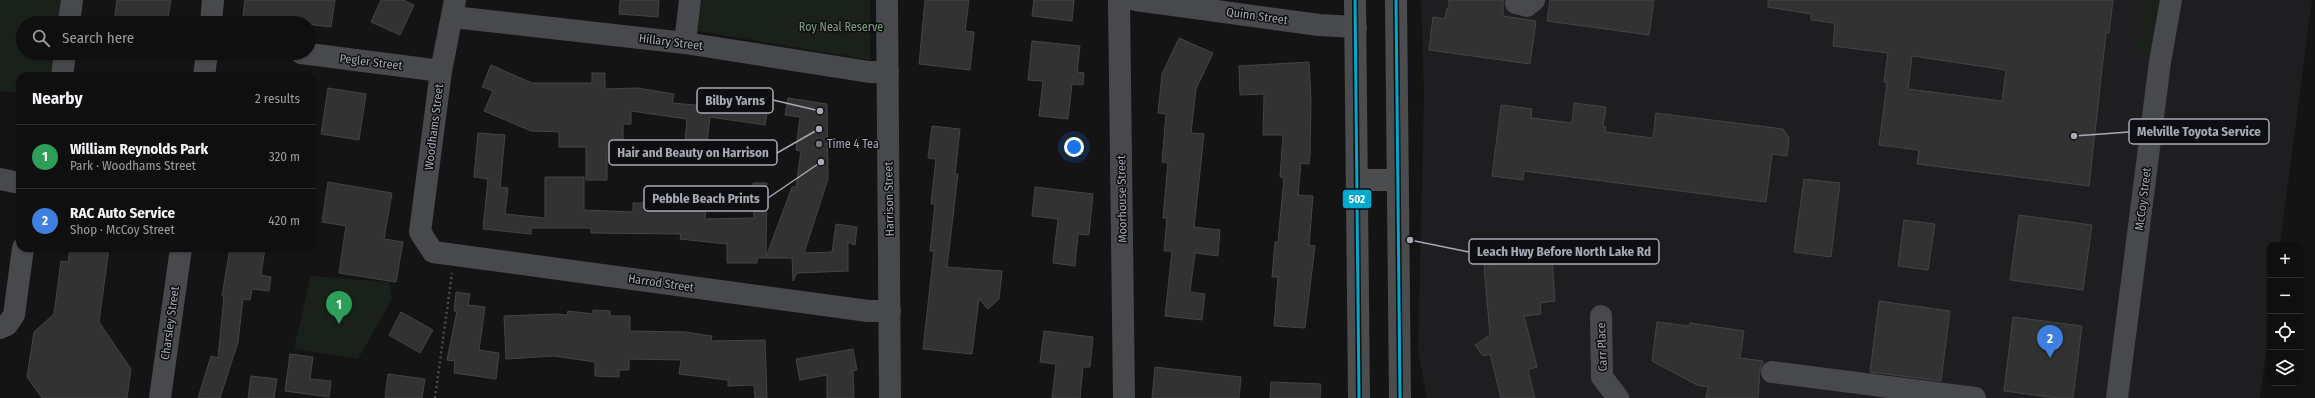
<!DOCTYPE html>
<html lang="en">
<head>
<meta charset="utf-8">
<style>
  :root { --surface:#0f0f0f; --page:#1d1d1d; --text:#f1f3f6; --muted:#9b9c9e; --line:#2f2f2f; --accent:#2563eb }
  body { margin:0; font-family:"Fira Sans Condensed",sans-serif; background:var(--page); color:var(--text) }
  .controls { position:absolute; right:12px; bottom:12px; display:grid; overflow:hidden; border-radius:8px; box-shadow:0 1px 3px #0004 }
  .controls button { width:36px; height:36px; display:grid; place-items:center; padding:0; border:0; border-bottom:1px solid var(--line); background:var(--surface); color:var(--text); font:20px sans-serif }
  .you { position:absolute; left:1074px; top:147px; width:14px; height:14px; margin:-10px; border:3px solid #fff; border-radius:50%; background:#1a73e8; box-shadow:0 0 0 6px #1a73e833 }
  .badge { display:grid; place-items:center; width:26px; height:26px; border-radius:50%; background:var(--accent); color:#fff; font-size:13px; font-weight:700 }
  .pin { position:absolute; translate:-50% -33px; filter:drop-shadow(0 1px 2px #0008) }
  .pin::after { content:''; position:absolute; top:21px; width:14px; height:12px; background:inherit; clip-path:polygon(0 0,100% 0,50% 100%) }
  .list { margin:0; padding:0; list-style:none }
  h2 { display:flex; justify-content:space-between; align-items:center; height:52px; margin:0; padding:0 16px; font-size:17px }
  h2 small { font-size:13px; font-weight:400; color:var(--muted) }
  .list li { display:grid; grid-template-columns:26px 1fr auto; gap:12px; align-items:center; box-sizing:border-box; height:64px; padding:0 16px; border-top:1px solid var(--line) }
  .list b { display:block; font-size:15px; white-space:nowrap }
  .list p { margin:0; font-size:13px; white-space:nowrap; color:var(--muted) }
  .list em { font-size:13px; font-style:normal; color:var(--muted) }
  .icon { flex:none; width:22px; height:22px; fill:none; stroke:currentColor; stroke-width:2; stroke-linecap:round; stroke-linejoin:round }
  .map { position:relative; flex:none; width:2315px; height:398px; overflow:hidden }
  .search { position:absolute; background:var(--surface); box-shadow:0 1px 3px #0004; left:16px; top:16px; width:300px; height:44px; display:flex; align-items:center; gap:10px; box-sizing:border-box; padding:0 14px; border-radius:22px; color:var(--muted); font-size:15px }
  .panel { position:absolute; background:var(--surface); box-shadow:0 1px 3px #0004; left:16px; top:72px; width:300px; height:180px; border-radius:12px }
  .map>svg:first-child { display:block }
  .built { fill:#1e1e20 }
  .green { fill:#1a211b }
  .building { fill:#323233; stroke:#434448; fill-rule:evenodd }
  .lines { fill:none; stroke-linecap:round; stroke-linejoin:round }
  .path { stroke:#4a4b4f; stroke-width:2.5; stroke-dasharray:2 3; stroke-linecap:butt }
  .minor { stroke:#48494d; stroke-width:22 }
  .highway { stroke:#4b4c4e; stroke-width:22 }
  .bus-1-casing { stroke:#0e0e10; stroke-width:6 }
  .bus-1 { stroke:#00a9ce; stroke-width:3 }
  .poi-dot { fill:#72767d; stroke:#0e0e10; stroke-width:1.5 }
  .labels { text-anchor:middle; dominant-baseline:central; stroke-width:3; stroke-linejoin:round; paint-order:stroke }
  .street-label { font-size:12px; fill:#a5aab5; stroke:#0e0e10 }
  .park-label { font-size:12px; fill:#7ca07e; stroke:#0e0e10 }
  .poi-label { font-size:12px; fill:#a5aab5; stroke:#0e0e10; text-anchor:start }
  .leader { fill:none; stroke:#a5aab5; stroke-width:1.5 }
  .callout-dot { fill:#a5aab5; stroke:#0e0e10; stroke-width:1.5 }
  .callout { fill:#0e0e10; stroke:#a5aab5; stroke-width:1.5 }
  .callout-label { font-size:13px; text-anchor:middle; font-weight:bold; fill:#a5aab5 }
  .line-badge { stroke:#0e0e10; stroke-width:1.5 }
  .badge-label { font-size:11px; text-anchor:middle; font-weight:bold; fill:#fff }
</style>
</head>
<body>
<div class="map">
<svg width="2315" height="398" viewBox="0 0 2315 398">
  <rect width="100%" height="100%" fill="#141414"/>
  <path class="built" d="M1421 0H2312L2280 245H2270V323L2260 398H1427L1418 351 1424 95Z"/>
  <path class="green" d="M0 0H67L64 23H23V53H60L56 76H20V93L0 91Z
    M702 0H870V60L698 31Z
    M2143 0H2159L2152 51 2150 53 2137 52Z
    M311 276 389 282 392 299 358 359 294 349Z"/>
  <path class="building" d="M117 0H171L167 23H114Z
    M245 0H335L331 27 243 16Z
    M381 0H403L414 5 400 35 371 22Z
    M620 0H659L658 17 619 14Z
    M925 0H969L965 31 974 32 970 70 919 64Z
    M1034 0H1074L1072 21 1032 16Z
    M1449 0H1503V16L1536 21 1530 64 1429 50 1433 17 1445 19 1447 8 1449 9Z
    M1550 0H1654L1649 35 1547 21Z
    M1768 0H2113L2109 33H2106L2089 186 1917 164 1919 150 1879 145 1887 83 1884 82 1888 53 1833 46 1835 23 1811 20V14L1768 7ZM1912 56 2006 70 2002 101 1908 89Z
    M1179 38 1213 53 1196 89 1191 133 1204 134 1194 227 1220 230 1218 256 1195 253 1190 292 1205 294 1202 320 1165 316 1172 251H1164L1167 218H1163L1168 163 1162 162 1166 114 1158 113 1162 74Z
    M1032 41 1080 46 1077 72 1084 73 1083 85 1072 84 1068 119 1039 116 1043 81 1028 80Z
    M1309 62 1311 100 1310 154 1309 164 1301 163 1298 195 1313 196 1309 245 1315 246 1305 328 1274 326 1278 277H1272L1275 242H1278L1284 178 1280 177 1283 135H1263L1264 94 1240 95 1239 66Z
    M491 65 532 83H592V73H605V89L637 88 674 94 672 103 731 108 732 100 768 105 765 125 710 117 707 144 685 142 687 119 631 111V124H623V146H607V180H586V147H559V132L531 131 484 111 493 91 482 87Z
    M328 88 366 94 359 140 321 134Z
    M788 98 827 104 828 179 804 253 832 252 836 224 857 227 855 245 848 242V271L797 273 793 281 792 258H757V263H727V244L680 239 681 234 591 233V228H531V234L483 229 488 179 474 177 478 133 505 135 500 187 508 188 505 214 545 218V177H584V210L633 212V203H684L685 195 707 198 705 219 754 218 753 183H767L766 257 792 187H796L801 151 796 150 800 117 785 115Z
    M1574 103 1606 107 1603 127H1606L1605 132 1653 138 1656 113 1783 129 1789 138 1787 156 1772 154 1766 202 1524 171 1523 180 1492 176 1501 105 1532 109 1531 118 1572 123Z
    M932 126 960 129 955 174H958L947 267 1002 271 999 299 988 309 979 299 972 354 923 349 934 251H930L935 204H931L936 159 928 158Z
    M1804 179 1840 183 1831 257 1794 252Z
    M328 182 392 193 384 239 403 242 396 282 339 273 346 226 322 222Z
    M1035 187 1093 194 1089 235 1078 234 1075 266 1053 263 1058 219 1032 216Z
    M2019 215 2092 225 2083 290 2010 280Z
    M1904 220 1935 224 1928 270 1898 266Z
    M70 248H109L99 322 131 369 127 398H42L27 377 34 332 54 314 61 261 68 262Z
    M230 248H265L261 275 271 277 269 291 252 289 250 300 243 299 238 342 220 398H198L211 356 218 358 224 296H222Z
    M1552 259 1555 301 1540 303 1541 314 1524 316 1537 367 1528 370 1535 398H1501L1490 354 1483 356 1475 345 1490 335 1484 265Z
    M456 292 470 294 468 305 485 307 479 350 499 353 496 379 454 373 455 361 447 360 457 311H454Z
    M1879 301 1950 311 1941 381 1870 372Z
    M593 310 610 311V316H630V331L685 332 712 336 711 341 765 340 767 398H755L754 385 728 386V380L679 374 681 360 629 359V370H619V377L595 376V362L554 356 506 359 504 316 555 314 567 315 568 311 593 314Z
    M401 312 433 330 420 353 389 335Z
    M2013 317 2082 326 2073 398H2056L2004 391Z
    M1657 322 1689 326 1690 323 1744 331 1740 358 1763 361 1760 370 1758 398H1706L1708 387 1697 385 1652 361Z
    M1044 331 1093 337 1090 367H1083L1080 398H1052L1056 364 1040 362Z
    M853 349 857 370 853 371 854 398H827V375L800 380 796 359Z
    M290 354 313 357 310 379 331 381 329 397 285 391Z
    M1155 367 1241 377 1239 398H1152Z
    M388 374 425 379 422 398H385Z
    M251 376 277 379 274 398H248Z
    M1271 382 1321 384 1320 398H1270Z"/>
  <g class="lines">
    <path class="path" d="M435 398 452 273"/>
    <path class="minor" d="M455 0 441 71 420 232 433 252 868 311H890
      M887 0 890 398
      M1119 0 1124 398
      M1136 0 1319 25 1356 27
      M1516 3 1527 6 1534 0
      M453 17 685 43 869 72H888
      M69 23 72 0
      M211 23 213 0
      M685 43 690 0
      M301 53 441 71
      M62 76 65 53
      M204 76 207 53
      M0 179 20 183
      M1601 316 1602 377 1618 398
      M0 328 7 325 14 315 23 248
      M1772 372 1975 398
      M160 398 181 248
      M2117 398 2160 62 2171 0"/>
    <path class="highway" d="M1355 0 1359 398
      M1396 0 1400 398
      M1357 180H1398"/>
    <defs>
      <path id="bus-1" d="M1355 0 1359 398
        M1396 0 1400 398"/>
    </defs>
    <use href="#bus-1" class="bus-1-casing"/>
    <use href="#bus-1" class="bus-1"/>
  </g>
  <circle class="poi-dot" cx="819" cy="144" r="4"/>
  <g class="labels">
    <g class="street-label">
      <text transform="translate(1257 16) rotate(8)">Quinn Street</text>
      <text transform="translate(671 42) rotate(7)">Hillary Street</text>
      <text transform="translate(371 62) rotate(7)">Pegler Street</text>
      <text transform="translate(434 127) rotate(-83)">Woodhams Street</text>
      <text transform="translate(889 199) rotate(-91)">Harrison Street</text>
      <text transform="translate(1122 199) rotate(-91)">Moorhouse Street</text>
      <text transform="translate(2143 199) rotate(-83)">McCoy Street</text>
      <text transform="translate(661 283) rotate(8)">Harrod Street</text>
      <text transform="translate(170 323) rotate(-82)">Charsley Street</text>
      <text transform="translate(1602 347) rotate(-92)">Carr Place</text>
    </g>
    <g class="park-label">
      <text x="841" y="27">Roy Neal Reserve</text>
    </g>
    <g class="poi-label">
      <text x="827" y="144">Time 4 Tea</text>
    </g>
  </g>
  <path class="leader" d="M820 111L773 100M2074 136L2129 132M819 129L777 153M821 162L768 198M1410 240L1469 252"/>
  <g class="callout-dot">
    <circle cx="820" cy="111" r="4"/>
    <circle cx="2074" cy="136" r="4"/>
    <circle cx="819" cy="129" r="4"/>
    <circle cx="821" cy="162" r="4"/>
    <circle cx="1410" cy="240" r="4"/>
  </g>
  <g class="callout">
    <rect x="697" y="88" width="76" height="25" rx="4"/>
    <rect x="2129" y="119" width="140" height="25" rx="4"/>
    <rect x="609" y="140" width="168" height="25" rx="4"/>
    <rect x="644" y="186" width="124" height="25" rx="4"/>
    <rect x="1469" y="239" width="190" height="25" rx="4"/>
  </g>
  <g class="callout-label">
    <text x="735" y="105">Bilby Yarns</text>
    <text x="2199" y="136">Melville Toyota Service</text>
    <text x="693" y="157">Hair and Beauty on Harrison</text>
    <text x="706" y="203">Pebble Beach Prints</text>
    <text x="1564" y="256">Leach Hwy Before North Lake Rd</text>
  </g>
  <rect class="line-badge" x="1342" y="189" width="30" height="20" rx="4" fill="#00a9ce"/>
  <g class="badge-label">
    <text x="1357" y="203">502</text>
  </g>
</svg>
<div class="controls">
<button>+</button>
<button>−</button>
<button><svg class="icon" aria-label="locate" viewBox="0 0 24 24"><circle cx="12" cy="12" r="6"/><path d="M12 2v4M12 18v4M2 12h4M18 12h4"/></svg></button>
<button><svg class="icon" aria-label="layers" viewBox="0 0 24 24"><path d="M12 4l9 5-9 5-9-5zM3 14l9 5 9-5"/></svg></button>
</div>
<div class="you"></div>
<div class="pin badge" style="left:339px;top:324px;background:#2e9e5b">1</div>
<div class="pin badge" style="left:2050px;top:358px;background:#3f7fe0">2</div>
<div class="search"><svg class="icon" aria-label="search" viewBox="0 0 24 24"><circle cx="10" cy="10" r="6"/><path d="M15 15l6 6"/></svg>Search here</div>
<section class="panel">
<h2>Nearby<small>2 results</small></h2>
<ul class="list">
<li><span class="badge" style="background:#2e9e5b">1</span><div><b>William Reynolds Park</b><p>Park · Woodhams Street</p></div><em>320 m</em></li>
<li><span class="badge" style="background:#3f7fe0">2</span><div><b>RAC Auto Service</b><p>Shop · McCoy Street</p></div><em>420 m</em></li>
</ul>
</section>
</div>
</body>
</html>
